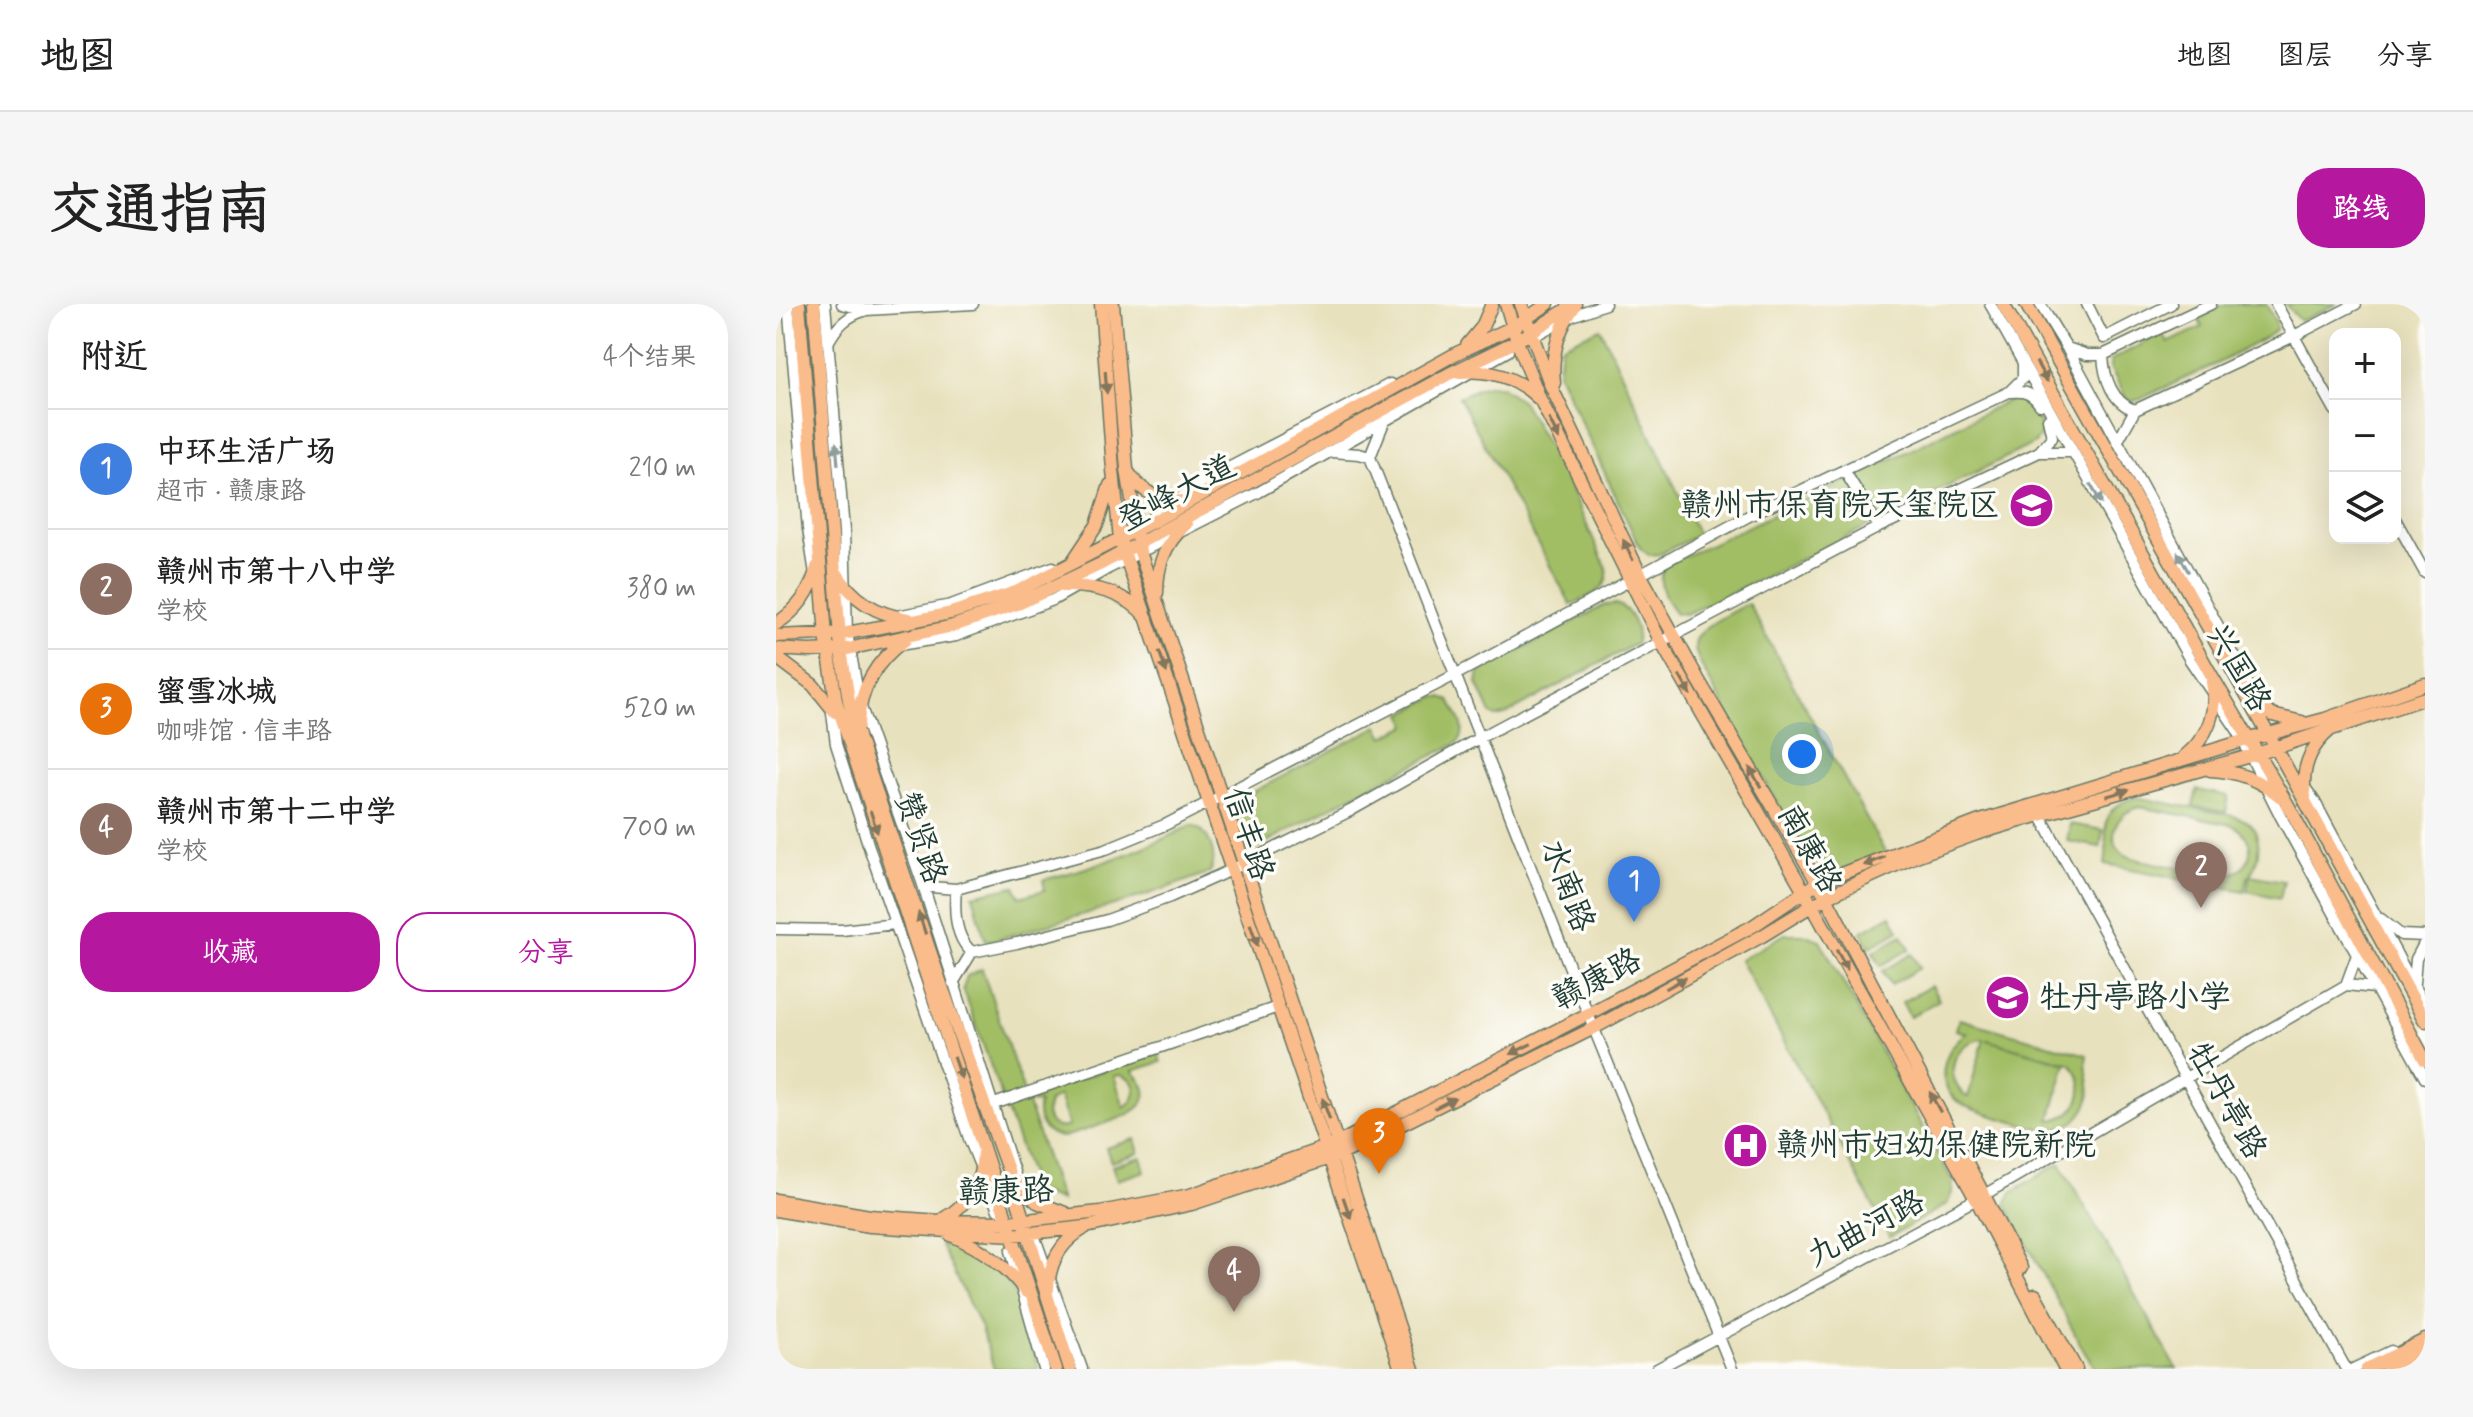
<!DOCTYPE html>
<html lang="zh">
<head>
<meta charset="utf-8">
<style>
  :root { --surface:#fff; --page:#f6f6f6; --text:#222; --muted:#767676; --line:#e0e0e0; --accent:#b5179e }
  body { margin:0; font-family:Mynerve,"LXGW WenKai TC",sans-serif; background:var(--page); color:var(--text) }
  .controls { position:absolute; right:24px; top:24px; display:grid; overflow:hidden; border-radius:16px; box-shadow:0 8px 32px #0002 }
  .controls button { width:72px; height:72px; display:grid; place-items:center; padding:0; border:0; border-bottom:2px solid var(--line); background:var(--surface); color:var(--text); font:40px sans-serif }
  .you { position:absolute; left:1026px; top:450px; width:28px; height:28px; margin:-20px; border:6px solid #fff; border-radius:50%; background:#1a73e8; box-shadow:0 0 0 12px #1a73e833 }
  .badge { display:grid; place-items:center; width:52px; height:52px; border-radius:50%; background:var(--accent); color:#fff; font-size:26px; font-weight:700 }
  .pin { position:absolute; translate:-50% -66px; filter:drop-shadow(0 2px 4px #0008) }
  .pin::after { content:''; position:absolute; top:42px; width:28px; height:24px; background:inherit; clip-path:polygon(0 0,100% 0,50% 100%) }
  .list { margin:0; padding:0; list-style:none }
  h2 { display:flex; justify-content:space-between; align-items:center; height:104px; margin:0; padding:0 32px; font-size:34px }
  h2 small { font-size:26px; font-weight:400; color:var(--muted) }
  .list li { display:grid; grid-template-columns:52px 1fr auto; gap:24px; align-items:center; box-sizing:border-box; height:120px; padding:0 32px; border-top:2px solid var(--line) }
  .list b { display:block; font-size:30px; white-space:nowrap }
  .list p { margin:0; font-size:26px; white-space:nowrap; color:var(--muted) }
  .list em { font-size:26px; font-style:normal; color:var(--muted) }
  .actions { display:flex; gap:16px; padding:24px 32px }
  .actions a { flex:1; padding:18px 0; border:2px solid var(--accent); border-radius:32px; text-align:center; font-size:28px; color:var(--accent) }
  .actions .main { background:var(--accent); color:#fff }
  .icon { flex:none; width:44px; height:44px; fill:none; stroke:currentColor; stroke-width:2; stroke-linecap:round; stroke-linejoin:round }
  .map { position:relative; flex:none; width:1649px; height:1065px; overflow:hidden; border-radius:32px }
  header { display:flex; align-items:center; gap:48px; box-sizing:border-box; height:112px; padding:0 40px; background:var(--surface); border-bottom:2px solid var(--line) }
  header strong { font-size:38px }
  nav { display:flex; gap:44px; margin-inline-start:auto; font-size:28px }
  .intro { display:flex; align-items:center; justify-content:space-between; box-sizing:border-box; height:192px; padding:0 48px }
  h1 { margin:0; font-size:56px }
  .button { padding:20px 36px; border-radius:32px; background:var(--accent); color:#fff; font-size:28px; font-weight:700 }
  main { display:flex; gap:48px; padding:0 48px }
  aside { flex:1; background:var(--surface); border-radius:32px; box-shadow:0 8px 32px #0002 }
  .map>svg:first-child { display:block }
  .green { fill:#a2be65; stroke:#607e4c; stroke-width:2; fill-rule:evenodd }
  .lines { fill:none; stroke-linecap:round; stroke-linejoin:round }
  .minor-casing { stroke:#657664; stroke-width:13 }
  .major-casing { stroke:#657664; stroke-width:15 }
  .highway-casing { stroke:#657664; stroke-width:17 }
  .minor { stroke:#fff; stroke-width:10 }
  .major { stroke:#fabc8b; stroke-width:12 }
  .highway { stroke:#fabc8b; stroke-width:14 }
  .oneway { fill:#82765b }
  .oneway2 { fill:#8f9e9a }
  .labels { text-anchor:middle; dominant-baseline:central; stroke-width:7; stroke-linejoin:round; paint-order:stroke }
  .street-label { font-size:32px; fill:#1f3d34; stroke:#fdfcf7 }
  .poi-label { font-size:32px; fill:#1f3d34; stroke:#fdfcf7; text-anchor:start }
</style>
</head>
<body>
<header>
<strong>地图</strong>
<nav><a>地图</a><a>图层</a><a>分享</a></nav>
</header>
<div class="intro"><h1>交通指南</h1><a class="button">路线</a></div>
<main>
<aside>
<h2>附近<small>4个结果</small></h2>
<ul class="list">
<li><span class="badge" style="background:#3f7fe0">1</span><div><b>中环生活广场</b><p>超市 · 赣康路</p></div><em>210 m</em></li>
<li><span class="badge" style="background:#8d6e63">2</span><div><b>赣州市第十八中学</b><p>学校</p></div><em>380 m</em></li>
<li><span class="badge" style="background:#e8710a">3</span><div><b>蜜雪冰城</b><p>咖啡馆 · 信丰路</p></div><em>520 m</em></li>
<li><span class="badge" style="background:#8d6e63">4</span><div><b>赣州市第十二中学</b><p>学校</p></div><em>700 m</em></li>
</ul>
<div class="actions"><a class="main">收藏</a><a>分享</a></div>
</aside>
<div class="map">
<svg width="1649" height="1065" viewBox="0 0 1649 1065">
  <rect width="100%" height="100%" fill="#fdfcf7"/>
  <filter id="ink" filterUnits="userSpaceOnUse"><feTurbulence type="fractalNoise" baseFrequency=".0125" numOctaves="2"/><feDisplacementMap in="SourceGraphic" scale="16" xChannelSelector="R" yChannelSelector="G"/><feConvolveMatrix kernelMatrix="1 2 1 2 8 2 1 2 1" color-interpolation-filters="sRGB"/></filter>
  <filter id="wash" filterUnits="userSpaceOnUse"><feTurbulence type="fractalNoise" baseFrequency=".006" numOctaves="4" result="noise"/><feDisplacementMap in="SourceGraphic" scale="32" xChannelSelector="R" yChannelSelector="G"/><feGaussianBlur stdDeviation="1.8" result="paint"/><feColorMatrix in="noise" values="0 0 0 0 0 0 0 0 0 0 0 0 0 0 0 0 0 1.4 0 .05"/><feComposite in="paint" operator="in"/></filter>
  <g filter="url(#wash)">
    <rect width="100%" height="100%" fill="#e8e1bd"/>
    <path class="green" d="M1449 0H1490L1500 18V26L1488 35 1442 59 1362 96 1354 97 1350 94 1335 65V56L1387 29 1392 39 1426 23 1421 12Z
      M1509 0H1561L1524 17Z
      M824 24 922 231 884 250 873 251 864 244 782 69 785 42Z
      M715 81 725 83 746 97 786 167 830 263C837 286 812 292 795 301L683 93 701 85Z
      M1241 94 1249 97 1263 118 1266 130 1259 139 979 278 910 310 900 309C889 296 877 273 892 260L1131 148 1231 97Z
      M972 299 1110 550 1062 570 1043 562 1003 502 925 361C922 354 917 345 920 336 925 322 959 307 972 299Z
      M840 300C854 304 865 326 859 340L729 411 720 413 715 410 701 379 703 368 829 301Z
      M658 393H666L674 396C681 410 695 427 680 440L581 489 480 544H471L467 541 454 504 458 498 602 422 608 433 632 421 626 410Z
      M1421 486 1453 492 1450 508 1417 502Z
      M1358 494H1365C1384 498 1403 501 1422 505 1436 508 1453 509 1466 515 1488 526 1485 553 1474 571L1508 577 1504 594 1471 587 1474 571 1471 575 1468 587 1329 560C1335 531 1316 507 1358 494ZM1364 503 1456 521C1483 533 1479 568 1448 571 1432 568 1358 558 1348 550 1328 534 1341 507 1364 503Z
      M1294 520 1327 526 1324 543 1291 537Z
      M415 521C433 525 443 553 434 568 362 596 288 616 214 637L209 635 197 591 239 582 244 593 269 586 267 576C318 563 369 546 415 521Z
      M1115 611 1123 626 1094 643 1085 628Z
      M1009 630H1027L1044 636 1176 876V889L1171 900 1114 933 964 656Z
      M1126 631 1134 645 1105 662 1097 648Z
      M1136 650 1144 664 1115 681 1107 667Z
      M206 665 285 897 260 887 187 685 191 672Z
      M1155 682 1163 696 1134 713 1126 698Z
      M1183 715 1311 751C1306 772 1323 787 1306 809 1299 820 1287 825 1275 825 1260 826 1191 806 1181 797 1157 777 1168 745 1190 729L1180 726ZM1208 735 1192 793H1191C1166 774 1176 737 1208 735ZM1211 736 1295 760C1315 782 1304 813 1274 816L1290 759Z
      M382 748 385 758 356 767C391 799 350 813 324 821 312 825 299 830 287 833 267 831 259 817 263 798L257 799 254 791ZM345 771 355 776C362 786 359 797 348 803L338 772ZM283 792 293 822C283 826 273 822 270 810L273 798Z
      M359 835 363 849 335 858 330 844Z
      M365 853 369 867 341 876 336 862Z
      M1284 859 1401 1065H1320L1309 1049 1230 900 1236 888Z
      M164 940 189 944 223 968 238 987 263 1065H218L204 1022Z"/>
  </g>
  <g filter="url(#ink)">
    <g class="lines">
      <defs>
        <path id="minor" d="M12 0 32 225 39 270
          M49 0 68 227 71 329 84 400 146 578 240 874
          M66 0 90 6 197 0
          M1214 0 1414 356 1462 427 1505 513 1649 774
          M1264 0 1291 44 1465 364 1480 399
          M1311 0 1328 34 1395 0
          M1500 0 1559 106
          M763 29 791 14 829 0
          M53 37C61 22 71 12 88 7
          M1291 44 1311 51H1327
          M1235 88C1249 87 1256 89 1264 101
          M1359 106 1518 32 1580 0
          M1359 106C1336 99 1328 73 1327 51L1435 0
          M608 118 594 153 812 710 956 1065
          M1341 138 1359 106
          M556 148 583 150 594 153
          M1263 148 1276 133 1272 115
          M1068 166 1103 223
          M377 212 439 171 614 80
          M1619 215 1649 269
          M121 312 175 301 277 263
          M123 341 180 332 277 296 333 264 483 188 732 47
          M55 401 60 440 95 549 194 837 222 906
          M1528 482 1539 498 1649 703
          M1264 511 1570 1065
          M146 578 155 583 180 585 330 545 391 520 679 371 982 207 1233 88 1247 74V60
          M180 585C178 606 179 634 196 648
          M1605 615 1625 631 1649 632
          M0 625 66 626 119 620
          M1581 651 1570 681 1599 684
          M177 679 196 648 241 639 331 616 394 593 455 566 574 507 705 433 1103 223 1263 148H1296
          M1638 679 1640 655 1649 638
          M218 800 502 703
          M258 931 306 1065
          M235 947 268 1065
          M881 1065 1208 891 1570 681
          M1577 1065 1615 1047"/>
        <path id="major" d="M23 0 50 331 60 397 280 1065
          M38 0 65 346 73 396 83 436 166 683 232 866 294 1065
          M325 0 337 166 344 236 625 1065
          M337 0 351 165 364 248 637 1065
          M730 0 741 37 764 95 885 338 1029 589 1200 895 1289 1065
          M745 0 774 80 864 270 922 375 1050 593 1208 891 1245 964
          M1227 0 1433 367 1512 501 1649 756
          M1250 0 1500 444 1649 717
          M691 41 706 23 716 0
          M684 68C714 65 740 73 762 94
          M778 79C775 51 782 25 799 2
          M352 168C366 189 386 199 411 197
          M297 257 321 221 334 181
          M60 268C76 295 101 311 133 315
          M287 282C318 281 351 289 371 314
          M381 289C381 260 389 240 410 220
          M0 320C22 306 35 288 41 263
          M0 332 71 329 132 318 175 309 240 288 380 216 681 49 737 23 772 0
          M0 345 33 347 72 345 177 322 244 299 327 259 673 70 741 37 799 0
          M0 353 37 381 59 408
          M1474 396 1496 411 1526 418
          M82 421C83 386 100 356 129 336
          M1408 453C1431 434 1442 408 1436 378
          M1434 466C1461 467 1484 476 1505 493
          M1529 493C1525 467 1533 444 1553 427
          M238 877 261 898 289 909
          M0 896 94 912 164 917 232 918 324 908 414 891 562 839 812 710 977 622 1041 579 1201 518 1474 435 1549 415 1649 380
          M0 906 94 922 236 931 310 923 416 900 566 850 818 724 986 632 1050 593 1140 552 1200 530 1264 511 1481 450 1649 394
          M167 915C192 901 206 878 207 849
          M173 930C204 944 230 960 250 988
          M272 985C273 959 285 938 307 925
          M1259 991 1300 1065
          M1591 1065 1649 1036"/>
        <path id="highway" d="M1612 1065 1649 1046
          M1635 1065 1649 1058"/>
      </defs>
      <use href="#minor" class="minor-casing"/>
      <use href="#major" class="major-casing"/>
      <use href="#highway" class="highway-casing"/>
      <use href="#minor" class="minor"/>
      <use href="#major" class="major"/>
      <use href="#highway" class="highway"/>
    </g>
    <defs><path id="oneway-solid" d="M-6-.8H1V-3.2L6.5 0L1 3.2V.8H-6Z" transform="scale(2)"/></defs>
    <g class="oneway">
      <use href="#oneway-solid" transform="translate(1266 68) rotate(60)"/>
      <use href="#oneway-solid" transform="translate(330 78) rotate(86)"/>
      <use href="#oneway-solid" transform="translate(778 125) rotate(64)"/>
      <use href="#oneway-solid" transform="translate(852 246) rotate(-115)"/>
      <use href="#oneway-solid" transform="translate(387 358) rotate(71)"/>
      <use href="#oneway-solid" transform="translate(909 381) rotate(60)"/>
      <use href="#oneway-solid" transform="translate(979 473) rotate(-120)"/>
      <use href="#oneway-solid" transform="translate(1342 489) rotate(-16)"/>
      <use href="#oneway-solid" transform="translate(98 518) rotate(72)"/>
      <use href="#oneway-solid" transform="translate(1098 557) rotate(159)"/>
      <use href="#oneway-solid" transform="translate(146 619) rotate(-108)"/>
      <use href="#oneway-solid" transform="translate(478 631) rotate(71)"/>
      <use href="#oneway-solid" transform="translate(1066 656) rotate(61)"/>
      <use href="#oneway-solid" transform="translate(900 679) rotate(-29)"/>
      <use href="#oneway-solid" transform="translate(745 745) rotate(153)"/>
      <use href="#oneway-solid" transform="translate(182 764) rotate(71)"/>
      <use href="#oneway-solid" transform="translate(1159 798) rotate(-118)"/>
      <use href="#oneway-solid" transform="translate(669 799) rotate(-27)"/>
      <use href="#oneway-solid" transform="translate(550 805) rotate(-109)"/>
      <use href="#oneway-solid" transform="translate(571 904) rotate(71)"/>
    </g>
    <g class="oneway2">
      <use href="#oneway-solid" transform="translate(61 150) rotate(-95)"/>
      <use href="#oneway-solid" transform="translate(1320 190) rotate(60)"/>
      <use href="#oneway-solid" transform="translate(1407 258) rotate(-119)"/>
    </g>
  </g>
  <defs>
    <symbol id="school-disc" viewBox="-11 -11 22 22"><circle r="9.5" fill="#b5179e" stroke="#fdfcf7"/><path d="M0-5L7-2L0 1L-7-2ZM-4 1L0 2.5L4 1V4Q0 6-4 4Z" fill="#fff"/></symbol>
    <symbol id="hospital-disc" viewBox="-11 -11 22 22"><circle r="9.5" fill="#b5179e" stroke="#fdfcf7"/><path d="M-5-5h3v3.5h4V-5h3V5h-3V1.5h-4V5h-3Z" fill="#fff"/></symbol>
  </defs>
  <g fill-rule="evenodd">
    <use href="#school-disc" x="1230" y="176" width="51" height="51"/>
    <use href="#school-disc" x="1206" y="668" width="51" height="51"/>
    <use href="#hospital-disc" x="944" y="816" width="51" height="51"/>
  </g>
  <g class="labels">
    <g class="street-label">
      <text transform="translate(401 190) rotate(-28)">登峰大道</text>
      <text transform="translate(1462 364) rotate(60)">兴国路</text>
      <text transform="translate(472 530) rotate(72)">信丰路</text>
      <text transform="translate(144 534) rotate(71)">赞贤路</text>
      <text transform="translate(1033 545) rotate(61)">南康路</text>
      <text transform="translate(791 582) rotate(69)">水南路</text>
      <text transform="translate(821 676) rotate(-28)">赣康路</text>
      <text transform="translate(1450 797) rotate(61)">牡丹亭路</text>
      <text transform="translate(230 888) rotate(-2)">赣康路</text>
      <text transform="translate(1090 925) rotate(-28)">九曲河路</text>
    </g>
    <g class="poi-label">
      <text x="1224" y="202" text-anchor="end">赣州市保育院天玺院区</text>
      <text x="1263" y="694">牡丹亭路小学</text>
      <text x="1000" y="842">赣州市妇幼保健院新院</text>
    </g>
  </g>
</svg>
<div class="controls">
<button>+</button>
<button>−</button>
<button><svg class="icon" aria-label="layers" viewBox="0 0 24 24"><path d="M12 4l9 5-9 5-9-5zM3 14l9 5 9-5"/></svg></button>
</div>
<div class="you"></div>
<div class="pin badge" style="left:858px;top:618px;background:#3f7fe0">1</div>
<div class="pin badge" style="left:1425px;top:604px;background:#8d6e63">2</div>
<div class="pin badge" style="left:603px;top:870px;background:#e8710a">3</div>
<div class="pin badge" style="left:458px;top:1008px;background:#8d6e63">4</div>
</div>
</main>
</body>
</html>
